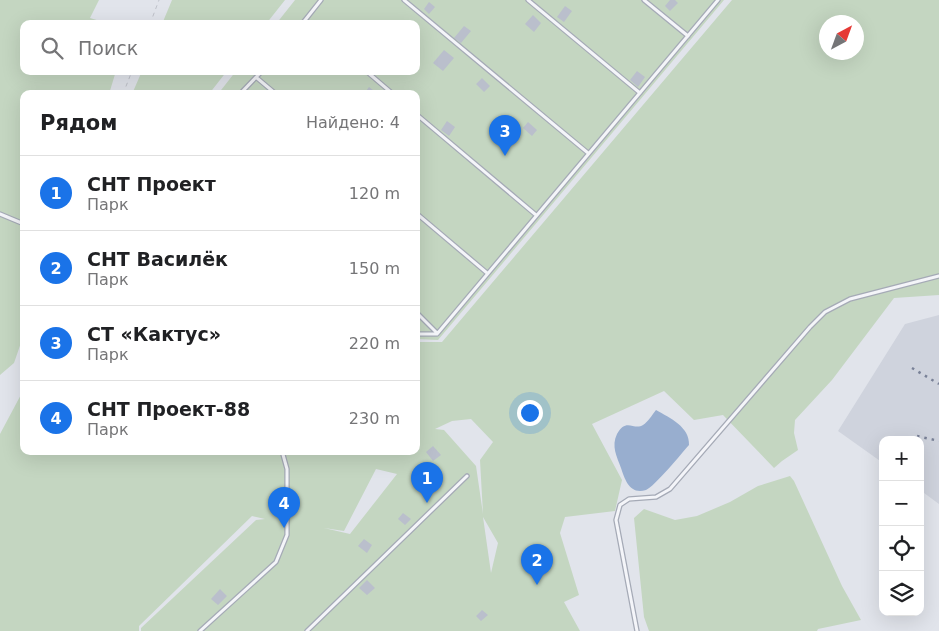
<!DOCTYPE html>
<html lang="ru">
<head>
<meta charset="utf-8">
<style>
  :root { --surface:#fff; --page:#f2f2f2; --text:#202124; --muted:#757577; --line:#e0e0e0; --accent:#1a73e8 }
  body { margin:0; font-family:"DejaVu Sans",sans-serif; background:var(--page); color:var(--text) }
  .controls { position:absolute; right:15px; bottom:15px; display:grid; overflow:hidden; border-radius:10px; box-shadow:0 5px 20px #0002 }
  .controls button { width:45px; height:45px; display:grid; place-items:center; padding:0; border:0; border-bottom:1px solid var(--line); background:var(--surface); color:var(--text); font:25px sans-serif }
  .compass { position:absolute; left:819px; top:15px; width:45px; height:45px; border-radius:50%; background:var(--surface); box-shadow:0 5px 20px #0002; rotate:41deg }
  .you { position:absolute; left:529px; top:412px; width:18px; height:18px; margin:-12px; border:4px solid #fff; border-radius:50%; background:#1a73e8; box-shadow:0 0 0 8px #1a73e833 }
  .badge { display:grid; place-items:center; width:32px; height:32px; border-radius:50%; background:var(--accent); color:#fff; font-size:16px; font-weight:700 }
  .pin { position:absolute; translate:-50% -41px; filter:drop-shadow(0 1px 2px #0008) }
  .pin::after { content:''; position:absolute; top:26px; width:18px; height:15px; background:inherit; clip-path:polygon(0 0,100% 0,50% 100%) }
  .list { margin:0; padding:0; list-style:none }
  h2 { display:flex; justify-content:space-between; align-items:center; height:65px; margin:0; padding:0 20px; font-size:21px }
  h2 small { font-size:16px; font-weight:400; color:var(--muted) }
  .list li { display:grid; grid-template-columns:32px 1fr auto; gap:15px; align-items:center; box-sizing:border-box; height:75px; padding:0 20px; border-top:1px solid var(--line) }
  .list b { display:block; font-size:19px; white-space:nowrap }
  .list p { margin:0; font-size:16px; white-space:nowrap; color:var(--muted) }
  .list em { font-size:16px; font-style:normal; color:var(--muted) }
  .icon { flex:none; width:28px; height:28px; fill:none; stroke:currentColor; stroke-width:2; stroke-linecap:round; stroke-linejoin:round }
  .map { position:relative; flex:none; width:939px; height:631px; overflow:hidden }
  .search { position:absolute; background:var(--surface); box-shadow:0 5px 20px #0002; left:20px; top:20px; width:400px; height:55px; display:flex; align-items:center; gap:12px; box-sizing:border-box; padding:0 18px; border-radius:10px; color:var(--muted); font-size:19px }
  .panel { position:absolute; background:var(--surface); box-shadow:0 5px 20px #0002; left:20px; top:90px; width:400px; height:365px; border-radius:10px }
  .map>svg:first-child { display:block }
  .built { fill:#cfd3dd }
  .green { fill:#c4d6c1; fill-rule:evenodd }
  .water { fill:#98aecf }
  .building { fill:#babfcc }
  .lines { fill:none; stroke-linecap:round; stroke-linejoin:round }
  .lane-casing { stroke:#a5aab6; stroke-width:5.5 }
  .path { stroke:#bfc2ca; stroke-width:1; stroke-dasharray:4 4; stroke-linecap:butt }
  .lane { stroke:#f4f5f9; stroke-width:3 }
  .rail { stroke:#798197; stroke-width:2.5; stroke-dasharray:2.5 5; stroke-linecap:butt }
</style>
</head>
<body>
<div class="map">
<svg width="939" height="631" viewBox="0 0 939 631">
  <rect width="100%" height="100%" fill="#e1e4eb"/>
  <path class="built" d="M939 315V504L920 490V440H883V463L838 431 905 324Z"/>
  <path class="green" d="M0 0H99L90 18 110 24H24V71H116L109 94H24V334L14 363 0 375Z
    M172 0H285L266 24H162Z
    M295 0H724L438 340 416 339V94H218L236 71H416V24H276Z
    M732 0H939V295L894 298 832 380 795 420 794 433 798 450 782 461 774 468 723 415 694 420 664 391 592 424 622 480 615 511 565 517 560 533 579 595 564 602 580 631H141V628L256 520 265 519 252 516 139 626V631H0V434L24 389V451H416V342H442ZM826 22H856V52H826ZM471 419 493 442 480 460 483 514 476 466 444 430 435 429 452 421ZM376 469 397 474 350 534 324 528 344 531ZM483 517 498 543 491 573Z
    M142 71H227L209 94H132Z
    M790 476 794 481 842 586 861 620 818 629 817 631H649L644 617 634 518 644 509 675 520 697 516 730 502 758 486Z"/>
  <path class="water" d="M656 410C670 418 690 427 689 445 682 453 654 487 646 490 630 495 625 480 621 468 617 457 611 446 617 434 626 417 634 431 643 425 648 422 652 415 656 410Z"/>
  <path class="building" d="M670 0H675L678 3 670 11 665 6Z
    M429 2 435 7 429 14 424 9Z
    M565 6 572 11 564 22 557 17Z
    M533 15 541 23 534 32 525 24Z
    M464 26 471 31 461 43 454 38Z
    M444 50 454 58 443 71 433 63Z
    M637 71 645 77 638 87 630 80Z
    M482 78 490 86 484 92 476 84Z
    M369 87 378 94H364Z
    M447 121 455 127 449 136 441 130Z
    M528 122 537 130 532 136 523 128Z
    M433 446 441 455 433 461 426 452Z
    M429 471 442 484 434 492 421 479Z
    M403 513 411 519 405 525 398 519Z
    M364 539 372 545 367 553 358 546Z
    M367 580 375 588 367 595 359 588Z
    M220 589 227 596 218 605 211 599Z
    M482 610 488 615 481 621 476 616Z"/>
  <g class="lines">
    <defs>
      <path id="lane" d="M404 0 588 153
        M528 0 640 93
        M644 0 688 36
        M305 20 310 24
        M302 24 321 0
        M366 71 393 94
        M257 78 276 94
        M240 94 262 71
        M416 114 536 215
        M416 213 487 273
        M0 214 24 224
        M416 312 437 333
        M416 334H437L718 0
        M200 631 276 562 287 535V469L282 451
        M307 631 467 476
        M637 631 616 520 620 505 629 499 656 497 670 489 810 327 825 312 850 299 939 276"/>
    </defs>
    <use href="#lane" class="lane-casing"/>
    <path class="path" d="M150 24 159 0
      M123 94 132 71"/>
    <use href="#lane" class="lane"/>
    <path class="rail" d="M912 368 939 384
      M917 436 939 441"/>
  </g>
</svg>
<div class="controls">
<button>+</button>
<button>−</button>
<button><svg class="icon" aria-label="locate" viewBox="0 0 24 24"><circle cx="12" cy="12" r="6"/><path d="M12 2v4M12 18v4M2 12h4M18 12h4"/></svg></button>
<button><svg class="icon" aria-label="layers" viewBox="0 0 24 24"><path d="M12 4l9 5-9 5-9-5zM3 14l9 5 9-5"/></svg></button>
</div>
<svg class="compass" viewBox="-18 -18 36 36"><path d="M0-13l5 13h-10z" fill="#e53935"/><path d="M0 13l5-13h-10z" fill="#757577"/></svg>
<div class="you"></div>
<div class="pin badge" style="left:427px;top:503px">1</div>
<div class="pin badge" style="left:537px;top:585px">2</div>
<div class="pin badge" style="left:505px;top:156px">3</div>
<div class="pin badge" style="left:284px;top:528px">4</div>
<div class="search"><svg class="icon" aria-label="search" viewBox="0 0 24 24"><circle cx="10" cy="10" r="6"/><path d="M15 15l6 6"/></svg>Поиск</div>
<section class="panel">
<h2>Рядом<small>Найдено: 4</small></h2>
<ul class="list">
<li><span class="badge">1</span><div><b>СНТ Проект</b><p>Парк</p></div><em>120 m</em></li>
<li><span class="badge">2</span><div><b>СНТ Василёк</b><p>Парк</p></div><em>150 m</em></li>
<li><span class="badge">3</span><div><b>СТ «Кактус»</b><p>Парк</p></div><em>220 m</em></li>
<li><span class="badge">4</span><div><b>СНТ Проект-88</b><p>Парк</p></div><em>230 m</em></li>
</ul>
</section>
</div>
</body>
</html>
